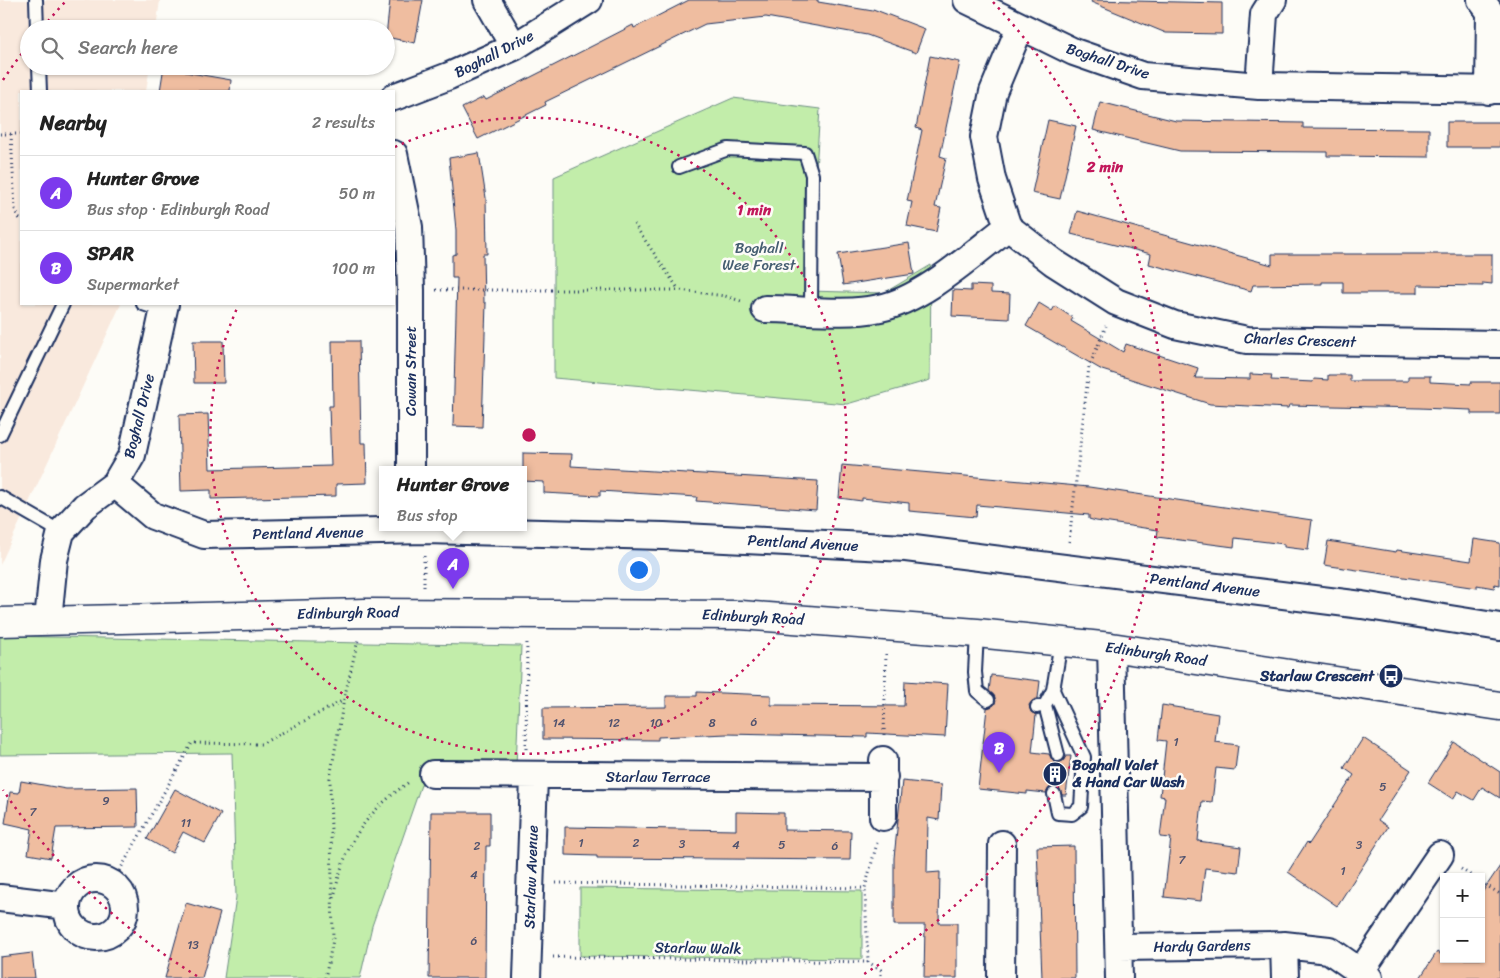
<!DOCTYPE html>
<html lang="en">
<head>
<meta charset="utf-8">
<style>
  :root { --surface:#fff; --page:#f6f6f6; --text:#222; --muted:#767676; --line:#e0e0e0; --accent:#7c3aed }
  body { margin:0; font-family:Sriracha,sans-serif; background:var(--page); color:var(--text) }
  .controls { position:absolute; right:15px; bottom:15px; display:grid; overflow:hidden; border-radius:0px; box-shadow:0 1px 4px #0004 }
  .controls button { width:45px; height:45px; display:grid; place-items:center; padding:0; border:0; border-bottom:1px solid var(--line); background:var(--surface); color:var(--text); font:25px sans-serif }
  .you { position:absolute; left:638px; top:569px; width:18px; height:18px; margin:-12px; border:4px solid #fff; border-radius:50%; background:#1a73e8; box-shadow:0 0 0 8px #1a73e833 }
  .badge { display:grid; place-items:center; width:32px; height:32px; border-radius:50%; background:var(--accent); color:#fff; font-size:16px; font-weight:700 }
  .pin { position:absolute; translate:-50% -41px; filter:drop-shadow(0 1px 2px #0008) }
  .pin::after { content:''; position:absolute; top:26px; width:18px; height:15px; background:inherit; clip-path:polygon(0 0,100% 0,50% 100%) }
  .popup { position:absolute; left:379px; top:466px; width:148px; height:65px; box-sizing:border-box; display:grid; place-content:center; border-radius:0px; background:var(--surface); filter:drop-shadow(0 1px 4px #0005); font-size:16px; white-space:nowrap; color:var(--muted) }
  .popup b { font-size:19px; color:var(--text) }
  .popup::after { content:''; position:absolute; left:50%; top:100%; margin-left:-10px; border:10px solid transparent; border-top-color:var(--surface) }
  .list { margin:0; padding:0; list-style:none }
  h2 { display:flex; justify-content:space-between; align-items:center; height:65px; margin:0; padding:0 20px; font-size:21px }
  h2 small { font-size:16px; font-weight:400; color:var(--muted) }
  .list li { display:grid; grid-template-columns:32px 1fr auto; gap:15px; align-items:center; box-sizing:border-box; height:75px; padding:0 20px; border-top:1px solid var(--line) }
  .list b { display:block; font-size:19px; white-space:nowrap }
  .list p { margin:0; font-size:16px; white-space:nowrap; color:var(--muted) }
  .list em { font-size:16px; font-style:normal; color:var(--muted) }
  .icon { flex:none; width:28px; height:28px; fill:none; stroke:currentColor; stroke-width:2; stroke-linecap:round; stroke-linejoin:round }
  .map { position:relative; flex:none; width:1500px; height:978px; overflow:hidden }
  .search { position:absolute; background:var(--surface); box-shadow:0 1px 4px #0004; left:20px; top:20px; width:375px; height:55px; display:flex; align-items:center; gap:12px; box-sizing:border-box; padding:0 18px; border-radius:28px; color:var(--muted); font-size:19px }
  .panel { position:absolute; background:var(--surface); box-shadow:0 1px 4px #0004; left:20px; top:90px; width:375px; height:215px; border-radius:0px }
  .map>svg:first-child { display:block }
  .built { fill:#f9e9dd }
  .green { fill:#c2edaa; stroke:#6e8e84 }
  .building { fill:#efbda0; stroke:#1b2f5e }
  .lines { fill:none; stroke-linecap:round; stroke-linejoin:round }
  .lane-casing { stroke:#1b2f5e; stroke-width:16 }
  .street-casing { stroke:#1b2f5e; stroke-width:30 }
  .primary-casing { stroke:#1b2f5e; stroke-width:31 }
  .path { stroke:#1b2f5e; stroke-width:3; stroke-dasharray:1 4; stroke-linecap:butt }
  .lane { stroke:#fdfcf7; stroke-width:12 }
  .street { stroke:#fdfcf7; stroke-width:26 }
  .primary { stroke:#fdfcf7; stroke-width:28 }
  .ring { fill:none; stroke:#c2185b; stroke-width:2.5; stroke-dasharray:2.5 5 }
  .labels { text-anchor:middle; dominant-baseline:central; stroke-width:5; stroke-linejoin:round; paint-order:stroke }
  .number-label { font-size:12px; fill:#50526e }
  .street-label { font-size:15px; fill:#1b2f5e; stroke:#fdfcf7 }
  .park-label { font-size:15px; fill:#455e71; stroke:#fdfcf7 }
  .poi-label { font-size:15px; font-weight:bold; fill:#1b2f5e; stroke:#fdfcf7; text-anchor:end }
  .centre { fill:#c2185b; stroke:#fdfcf7; stroke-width:2.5 }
  .ring-label { font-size:15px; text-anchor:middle; font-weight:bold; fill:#c2185b; stroke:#fdfcf7; stroke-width:5; stroke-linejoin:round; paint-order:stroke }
</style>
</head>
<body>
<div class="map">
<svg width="1500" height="978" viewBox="0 0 1500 978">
  <rect width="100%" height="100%" fill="#fdfcf7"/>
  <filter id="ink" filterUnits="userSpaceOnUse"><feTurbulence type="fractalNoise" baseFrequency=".02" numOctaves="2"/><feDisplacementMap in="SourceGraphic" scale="10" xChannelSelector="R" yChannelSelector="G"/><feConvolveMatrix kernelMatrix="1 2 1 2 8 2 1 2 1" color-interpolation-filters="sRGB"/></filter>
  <g filter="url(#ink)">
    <path class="built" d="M0 0H160L156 29H29V66H150L146 91H21V304H121L0 565Z"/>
    <path class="green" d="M733 98 820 109 808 291 884 293 931 265 930 380 847 404 554 378V177Z
      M0 636 521 646 516 767 428 765 372 926 360 978H224L236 897 232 753 0 755Z
      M580 888 862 891V959L580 956Z"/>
    <path class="building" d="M390 0H423L415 43 386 37Z
      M689 0H818V2L873 11V9L925 29 916 53 867 35 766 17 705 24 545 102 546 105 478 139 462 108 484 97 486 100 600 42 633 25 634 28Z
      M1092 0 1222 3V34L1166 33 1091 2Z
      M930 56 960 62 940 156 946 158 935 207 941 208 936 232 907 226 912 202 907 201 922 130 916 128Z
      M164 66H186L185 72 231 80 230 91H160Z
      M1100 102 1176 121 1303 123V128L1429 129V157L1327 156V152L1180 151 1093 130Z
      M1048 120 1076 126 1060 199 1032 193Z
      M1447 122H1500V147H1447Z
      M479 153 486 198 487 254H483L484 303H486L482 427 453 426 457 278H452V255L456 254V230L449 158Z
      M1077 211 1272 265V254H1492V284L1483 283V286L1418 285V293H1343V282H1322V284L1253 285 1251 291 1149 264 1151 254 1071 234Z
      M909 243 914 274 843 285 838 254Z
      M971 285 991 286V293L1010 294 1009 319 952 316 953 290 971 291Z
      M1039 303 1052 311 1055 306 1073 318 1071 321 1123 352 1126 344 1198 368 1195 378 1250 379V374L1272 375 1271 380 1313 382 1314 379 1328 380V375H1350V381H1408V376H1430V382L1471 384V382H1500V414H1471V410L1419 408 1289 405 1288 408 1210 404 1102 370 1026 326Z
      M193 341H223L224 383H194Z
      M332 341H359L361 443H366L367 483 336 484V496L211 499V490L181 491 179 415 208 414 210 469 331 466 329 406H333Z
      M523 453 572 454 571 466 818 481 816 510 696 501 697 497 600 491V496L544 493V482L523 481Z
      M842 465 1089 487 1312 520 1308 550 1284 547V544L1235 538 1234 547 1157 537 1158 530 1096 521 1089 519V515L977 505 976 517 909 511V503L862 498V501L839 498Z
      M1474 539 1500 543V585L1495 584 1494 588 1477 585V588L1324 565 1328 541 1396 552 1397 550 1471 561Z
      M991 675 1040 681 1038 698 1032 701 1029 705 1031 712 1036 715 1032 752 1049 754 1052 760 1056 763 1063 761 1066 756H1071L1066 795H1062L1060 789 1056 786 1049 788 1046 793 1027 791V794L978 789 987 708 994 705 996 701 989 691Z
      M905 681 948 684 945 737 867 733V737L727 734 658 737V740L543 739V708L666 707V696H697V692L771 695V705L904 706Z
      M1162 705 1218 714 1215 742 1238 745 1235 770 1216 768 1212 802 1202 801 1198 841 1241 847 1238 872 1205 868 1201 901 1164 897 1171 838 1160 837 1165 797 1160 796 1166 741 1158 740Z
      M1363 738 1411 770 1378 820 1388 827 1337 906 1288 872 1307 842 1309 844 1354 775 1344 768Z
      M1454 742 1500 772V798L1482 787 1474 800 1458 791 1453 799 1428 783Z
      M21 781 66 789 137 788 138 827 56 828 51 858 28 854 32 829 5 823 10 792 19 793Z
      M902 781 941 785 939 820 928 818 927 873 940 872 939 923H957V978H924L925 925H894V858Z
      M175 789 221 814 205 843 183 832 172 853 147 839Z
      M431 812H490V846H486L485 978H429Z
      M736 812 784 813V830L851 831 850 860 597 858V856L565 855V827L736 830Z
      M1074 846 1075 978H1042L1037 847Z
      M1500 866V978H1420L1437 952 1443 956 1444 955V959H1481V894Z
      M186 903 220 913 202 978H165Z
      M32 953 35 978H0V957Z"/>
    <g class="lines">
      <defs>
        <path id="lane" d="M36 0 37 29
          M39 66 40 91
          M679 167 728 149 805 153 812 175 811 309
          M143 304 164 311
          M0 435 63 304
          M0 497 61 532
          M977 633 975 672 977 691 988 700
          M1053 690 1084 757 1081 807 1072 814 1058 813 1054 794
          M1045 705 1058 755
          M1037 707 1045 705 1053 690 1061 642"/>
        <path id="street" d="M487 0 514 47
          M967 0 1074 52 1143 76 1259 86 1500 90
          M1481 0 1490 12 1489 91
          M1020 27 993 92 984 137 992 179 1008 227 1053 262 1116 302 1175 325 1247 340 1500 344
          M1259 86 1264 14 1273 0
          M394 97 449 76 514 47 589 0
          M394 154 409 227 411 290V470
          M765 309C803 309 843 316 880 308 924 299 972 254 1008 227
          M115 484 153 516 204 535 425 530 664 536 906 548 1362 605 1500 627
          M48 620 54 560 61 532 85 506 115 484 132 455 165 304
          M1111 647 1119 978
          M433 774 884 777
          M883 817V760
          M67 908a29 29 0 1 1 58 0a29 29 0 1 1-58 0Z
          M0 898 67 906
          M1284 945 1285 978
          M1119 947 1284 945 1329 950 1369 978
          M1361 971 1440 855
          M527 978 534 777
          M1001 978 1002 844"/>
        <path id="primary" d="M0 622 365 613 741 615 977 633 1111 647 1500 706"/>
      </defs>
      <use href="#lane" class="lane-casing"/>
      <use href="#street" class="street-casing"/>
      <use href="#primary" class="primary-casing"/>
      <path class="path" d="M0 134H21
        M11 134 15 209 21 222
        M634 224 679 290
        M436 290H680L725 296 741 301
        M1069 542 1089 367 1106 326
        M424 587V556
        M884 735 886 653
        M526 749 527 640
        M877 843 865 888 868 962 881 970V978
        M1461 869 1473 877
        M1481 882 1500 894
        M556 883 865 888
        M112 884 192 743 261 744 344 700
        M334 898C344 844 364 814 409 782
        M553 957 868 962
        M325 978 333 940 330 778 344 699 358 640"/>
      <use href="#lane" class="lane"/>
      <use href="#street" class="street"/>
      <use href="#primary" class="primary"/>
    </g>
  </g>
  <g class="ring">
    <path d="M395 147A318 318 0 1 1 238 306"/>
    <path d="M197 976A635 635 0 0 1 3 790M3 80A635 635 0 0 1 29 44M43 27A635 635 0 0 1 65 2M993 2A635 635 0 0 1 861 976"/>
  </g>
  <defs>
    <symbol id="bus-disc" viewBox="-11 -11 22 22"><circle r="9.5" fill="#1b2f5e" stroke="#fdfcf7"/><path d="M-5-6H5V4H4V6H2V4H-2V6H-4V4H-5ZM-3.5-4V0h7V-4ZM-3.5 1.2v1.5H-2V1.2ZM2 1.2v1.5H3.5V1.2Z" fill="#fff"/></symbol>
    <symbol id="building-disc" viewBox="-11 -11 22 22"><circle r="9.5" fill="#1b2f5e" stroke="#fdfcf7"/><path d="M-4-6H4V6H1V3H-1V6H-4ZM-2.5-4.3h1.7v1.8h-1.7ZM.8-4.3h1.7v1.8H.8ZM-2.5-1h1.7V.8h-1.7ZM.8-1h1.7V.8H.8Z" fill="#fff"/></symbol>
  </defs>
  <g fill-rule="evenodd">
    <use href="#bus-disc" x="1377" y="662" width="28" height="28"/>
    <use href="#building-disc" x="1041" y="760" width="28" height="28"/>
  </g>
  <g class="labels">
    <g class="number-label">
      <text x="754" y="722">6</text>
      <text x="559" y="723">14</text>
      <text x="614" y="723">12</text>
      <text x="656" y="723">10</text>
      <text x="712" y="723">8</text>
      <text x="1176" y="742">1</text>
      <text x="1383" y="787">5</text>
      <text x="106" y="801">9</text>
      <text x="33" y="812">7</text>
      <text x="186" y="823">11</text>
      <text x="581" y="843">1</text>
      <text x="636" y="843">2</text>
      <text x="682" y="844">3</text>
      <text x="736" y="845">4</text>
      <text x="782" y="845">5</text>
      <text x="1359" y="845">3</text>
      <text x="477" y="846">2</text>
      <text x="835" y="846">6</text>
      <text x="1182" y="860">7</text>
      <text x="1343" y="871">1</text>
      <text x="474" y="875">4</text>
      <text x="474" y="941">6</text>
      <text x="193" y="945">13</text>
    </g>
    <g class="street-label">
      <text transform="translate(494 54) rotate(-27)">Boghall Drive</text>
      <text transform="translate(1108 61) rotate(18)">Boghall Drive</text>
      <text transform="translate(1300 340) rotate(2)">Charles Crescent</text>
      <text transform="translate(411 371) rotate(-90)">Cowan Street</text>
      <text transform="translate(139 416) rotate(-76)">Boghall Drive</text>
      <text transform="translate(308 533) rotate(-1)">Pentland Avenue</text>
      <text transform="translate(803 543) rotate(3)">Pentland Avenue</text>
      <text transform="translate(1205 585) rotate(7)">Pentland Avenue</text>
      <text transform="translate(348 613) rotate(-1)">Edinburgh Road</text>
      <text transform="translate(753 617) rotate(3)">Edinburgh Road</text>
      <text transform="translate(1156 654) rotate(8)">Edinburgh Road</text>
      <text x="658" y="777">Starlaw Terrace</text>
      <text transform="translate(531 877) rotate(-88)">Starlaw Avenue</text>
      <text transform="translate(1202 946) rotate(-1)">Hardy Gardens</text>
      <text transform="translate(698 948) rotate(1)">Starlaw Walk</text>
    </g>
    <g class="park-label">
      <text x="759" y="248">Boghall<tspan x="759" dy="17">Wee Forest</tspan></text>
    </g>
    <g class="poi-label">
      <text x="1374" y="676">Starlaw Crescent</text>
      <text x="1072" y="765" text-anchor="start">Boghall Valet<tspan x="1072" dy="17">&amp; Hand Car Wash</tspan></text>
    </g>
  </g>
  <circle cx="529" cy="435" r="8" class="centre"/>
  <g class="ring-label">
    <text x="1105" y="172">2 min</text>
    <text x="754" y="215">1 min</text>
  </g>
</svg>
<div class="controls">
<button>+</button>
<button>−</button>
</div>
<div class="you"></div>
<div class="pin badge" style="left:453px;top:589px">A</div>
<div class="popup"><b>Hunter Grove</b>Bus stop</div>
<div class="pin badge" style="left:999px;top:773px">B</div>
<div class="search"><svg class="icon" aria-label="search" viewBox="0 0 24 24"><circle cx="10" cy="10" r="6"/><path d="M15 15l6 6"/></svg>Search here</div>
<section class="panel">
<h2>Nearby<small>2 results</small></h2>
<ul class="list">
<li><span class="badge">A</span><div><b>Hunter Grove</b><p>Bus stop · Edinburgh Road</p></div><em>50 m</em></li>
<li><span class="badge">B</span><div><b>SPAR</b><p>Supermarket</p></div><em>100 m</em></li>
</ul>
</section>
</div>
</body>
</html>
